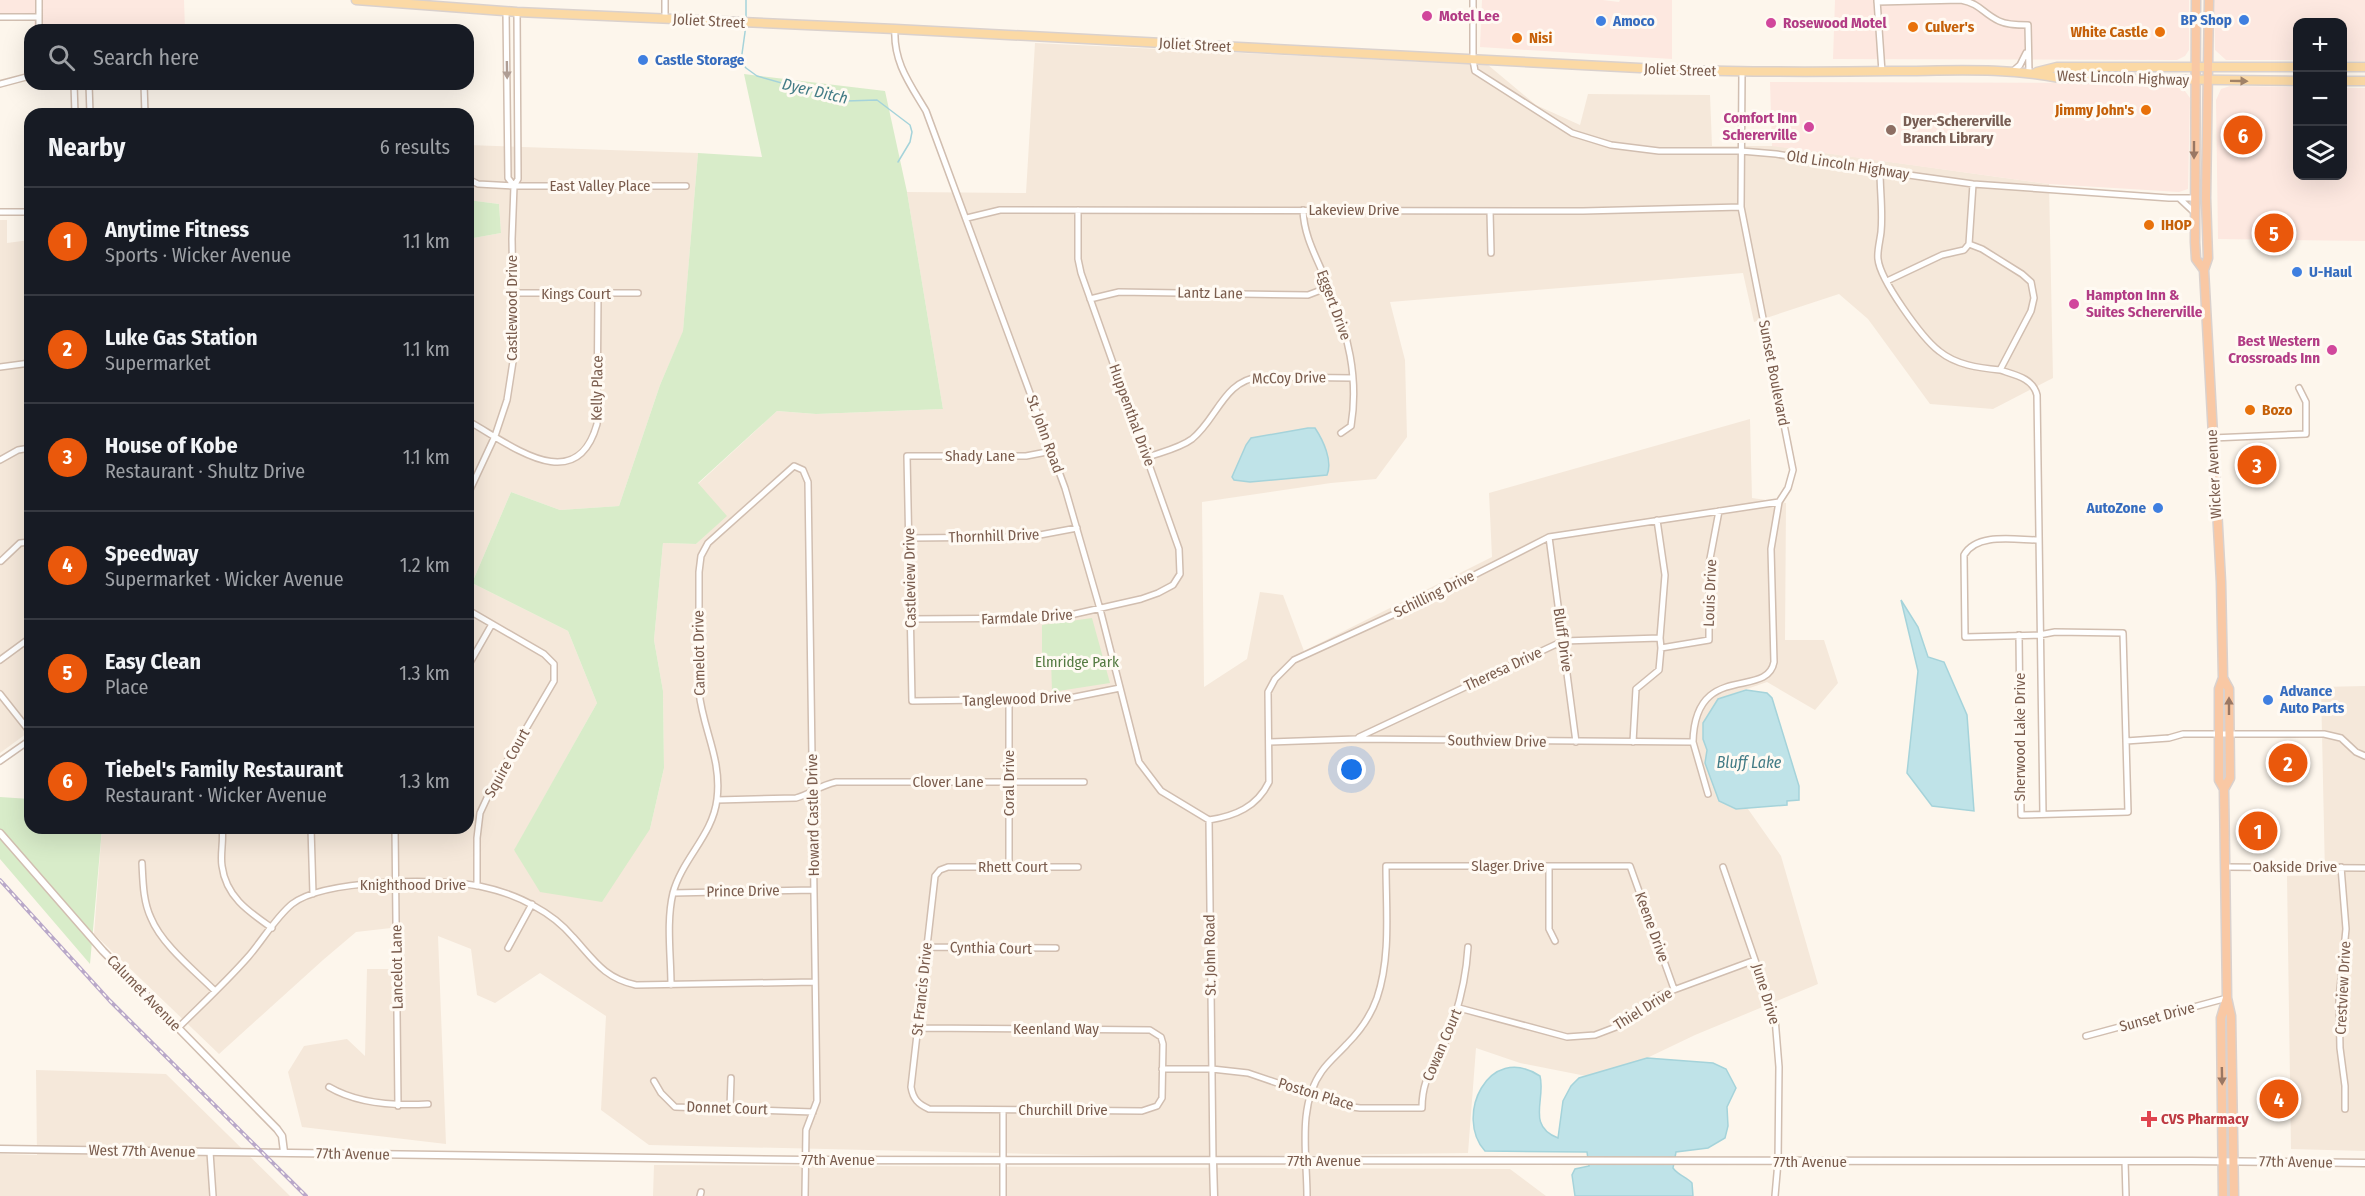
<!DOCTYPE html>
<html lang="en">
<head>
<meta charset="utf-8">
<style>
  :root { --surface:#171b24; --page:#20242c; --text:#f1f3f6; --muted:#9ea1a6; --line:#363941; --accent:#ea580c }
  body { margin:0; font-family:"Fira Sans Condensed",sans-serif; background:var(--page); color:var(--text) }
  .controls { position:absolute; right:18px; top:18px; display:grid; overflow:hidden; border-radius:12px; box-shadow:0 6px 24px #0002 }
  .controls button { width:54px; height:54px; display:grid; place-items:center; padding:0; border:0; border-bottom:2px solid var(--line); background:var(--surface); color:var(--text); font:30px sans-serif }
  .you { position:absolute; left:1352px; top:770px; width:21px; height:21px; margin:-15px; border:4px solid #fff; border-radius:50%; background:#1a73e8; box-shadow:0 0 0 9px #1a73e833 }
  .badge { display:grid; place-items:center; width:39px; height:39px; border-radius:50%; background:var(--accent); color:#fff; font-size:20px; font-weight:700 }
  .pin { position:absolute; translate:-50% -50%; border:3px solid #fff; box-shadow:0 2px 6px #0006 }
  .list { margin:0; padding:0; list-style:none }
  h2 { display:flex; justify-content:space-between; align-items:center; height:78px; margin:0; padding:0 24px; font-size:26px }
  h2 small { font-size:20px; font-weight:400; color:var(--muted) }
  .list li { display:grid; grid-template-columns:39px 1fr auto; gap:18px; align-items:center; box-sizing:border-box; height:108px; padding:0 24px; border-top:2px solid var(--line) }
  .list b { display:block; font-size:22px; white-space:nowrap }
  .list p { margin:0; font-size:20px; white-space:nowrap; color:var(--muted) }
  .list em { font-size:20px; font-style:normal; color:var(--muted) }
  .icon { flex:none; width:33px; height:33px; fill:none; stroke:currentColor; stroke-width:2; stroke-linecap:round; stroke-linejoin:round }
  .map { position:relative; flex:none; width:2365px; height:1196px; overflow:hidden }
  .search { position:absolute; background:var(--surface); box-shadow:0 6px 24px #0002; left:24px; top:24px; width:450px; height:66px; display:flex; align-items:center; gap:15px; box-sizing:border-box; padding:0 21px; border-radius:18px; color:var(--muted); font-size:22px }
  .panel { position:absolute; background:var(--surface); box-shadow:0 6px 24px #0002; left:24px; top:108px; width:450px; height:726px; border-radius:18px }
  .map>svg:first-child { display:block }
  .residential { fill:#f5e8da }
  .commercial { fill:#fde8e0 }
  .green { fill:#d8ecc9 }
  .water { fill:#bfe3e8; stroke:#a5d3da; stroke-width:1.5 }
  .lines { fill:none; stroke-linecap:round; stroke-linejoin:round }
  .stream { stroke:#a5d3da; stroke-width:1.5 }
  .minor-casing { stroke:#d1beb0; stroke-width:8 }
  .tertiary-casing { stroke:#d1beb0; stroke-width:9 }
  .primary-casing { stroke:#dad1cd; stroke-width:11 }
  .trunk-casing { stroke:#dad1cd; stroke-width:11 }
  .minor { stroke:#fff; stroke-width:5 }
  .tertiary { stroke:#fff; stroke-width:6 }
  .primary { stroke:#fbd9a5; stroke-width:8 }
  .trunk { stroke:#f9c8a4; stroke-width:8 }
  .rail-casing { stroke:#b9a8c9; stroke-width:4 }
  .rail { stroke:#fffaf3; stroke-width:1.5; stroke-dasharray:4.5; stroke-linecap:butt }
  .oneway { fill:#af9d94 }
  .oneway2 { fill:#a18267 }
  .oneway3 { fill:#9a7763 }
  .hotel-dot { fill:#d1479c; stroke:#fffaf3; stroke-width:2 }
  .shop-dot { fill:#3f7fe0; stroke:#fffaf3; stroke-width:2 }
  .food-dot { fill:#e8710a; stroke:#fffaf3; stroke-width:2 }
  .education-dot { fill:#8d6e63; stroke:#fffaf3; stroke-width:2 }
  .health-dot { fill:#e0444e; stroke:#fffaf3; stroke-width:2 }
  .labels { text-anchor:middle; dominant-baseline:central; stroke-width:6; stroke-linejoin:round; paint-order:stroke }
  .hotel-label { font-size:15px; font-weight:bold; fill:#b23c85; stroke:#fffaf3; text-anchor:start }
  .shop-label { font-size:15px; font-weight:bold; fill:#366cbe; stroke:#fffaf3; text-anchor:start }
  .street-label { font-size:15px; fill:#7a5c4d; stroke:#fffaf3 }
  .food-label { font-size:15px; font-weight:bold; fill:#c56008; stroke:#fffaf3; text-anchor:start }
  .education-label { font-size:15px; font-weight:bold; fill:#785e54; stroke:#fffaf3; text-anchor:start }
  .park-label { font-size:15px; fill:#537a41; stroke:#fffaf3 }
  .health-label { font-size:15px; font-weight:bold; fill:#be3a42; stroke:#fffaf3; text-anchor:start }
  .water-label { font-size:16px; font-style:italic; fill:#437c86; stroke:#fffaf3 }
</style>
</head>
<body>
<div class="map">
<svg width="2365" height="1196" viewBox="0 0 2365 1196">
  <rect width="100%" height="100%" fill="#fdf6ec"/>
  <path class="residential" d="M1035 43 1488 65 1536 105 1580 125 1588 94 1710 95 1712 146H1776L2049 184 2053 378 1993 409 1930 404 1868 319 1839 294 1754 322 1743 273 1390 302 1405 360 1407 437 1376 479 1331 483 1202 502 1204 687 1247 659 1260 592 1283 595 1304 651 1492 557 1489 493 1750 419 1752 498 1786 503 1785 640H1824L1838 683 1815 710 1767 682 1718 699 1703 723V739L1707 750 1705 763 1716 787 1717 795 1736 809H1748L1781 856 1818 984 1695 1035 1647 1058 1586 1076 1520 1063 1476 1048 1468 1153 1171 1157 649 1145 601 1110 606 1016 540 973 495 1003 477 995 471 949 438 936 446 1144 302 1127 288 1072 304 1046 347 1039 365 1056 367 969H392L391 928 356 932 323 960 219 1054 94 934 102 828H468V239L501 233 499 204 468 200V145L698 153 683 332 660 385 619 506 560 510 511 492 472 583 568 631 597 703 514 851 650 829 664 768 663 691 654 640 663 543 696 544 726 516 698 484 777 411 816 414 943 409 907 192 1026 193Z
    M0 220H7V243L30 240V731L0 753Z
    M2365 686V1151L2291 1149 2287 876 2325 875 2321 687Z
    M36 1070 166 1074 290 1196H0V1154L37 1155Z
    M654 1165 1510 1169 1546 1196H653Z"/>
  <path class="commercial" d="M0 0H184L185 30H34V20H0Z
    M1482 0H1603L1619 2 1620 0H1672V59L1480 47Z
    M1835 0H2189V50L2185 56 2177 60 1833 59Z
    M2214 0H2365V61H2343L2342 22H2298L2297 60H2226L2215 50Z
    M1770 82 2104 83 2126 86 2176 87 2185 91 2190 98 2188 189 2179 192 2049 184 1772 146Z
    M2230 86 2297 87 2298 176H2342L2343 88H2365V241L2218 239 2216 100 2221 89Z"/>
  <path class="green" d="M744 74 885 91 907 192 943 409 816 414 777 411 698 483 727 516 696 544 663 543 654 640 663 691 664 768 650 829 602 902 540 892 514 850 597 703 568 631 472 583 511 492 560 510 619 506 660 385 683 331 698 153 762 157Z
    M468 200 499 204 501 233 468 239Z
    M1092 618 1110 683 1052 692 1051 659 1042 658V625Z
    M0 797 30 799V828H102L90 964 0 859Z"/>
  <path class="water" d="M1308 428H1315C1323 440 1333 461 1327 475L1250 482 1234 480 1232 477 1246 445 1251 438Z
    M1901 600 1918 627 1928 657 1944 662 1967 715 1974 811 1932 806 1907 773 1918 671Z
    M1746 690 1767 693 1772 698 1799 786V800L1787 801V805L1736 809 1719 801 1705 763 1707 750 1703 739V723L1718 699Z
    M1647 1058 1713 1063 1726 1069 1736 1088 1727 1107 1728 1126 1725 1138 1708 1148 1676 1152 1673 1168C1678 1175 1686 1177 1692 1183L1693 1196H1575L1572 1175 1575 1169 1589 1166 1587 1152 1485 1151C1454 1117 1488 1042 1540 1076 1546 1099 1526 1126 1558 1138L1563 1101 1571 1086 1579 1078Z"/>
  <g class="lines">
    <path class="stream" d="M746 0V18
      M746 25 741 61 746 68 757 76 846 101 877 100 910 125 912 132 910 142 898 162"/>
    <defs>
      <path id="minor" d="M39 0V30
        M665 0V19
        M1473 0V60L1475 71 1572 133 1611 145 1659 151H1741L1776 154 1880 171 1973 184 2169 198H2194
        M1877 0 1882 72
        M1877 2 1961 0C1981 4 1982 13 1999 21 2007 25 2018 25 2028 25L2029 72
        M506 11 508 178 514 186
        M0 17H39
        M895 29C893 62 910 84 926 111L1065 488 1100 609 1139 762 1161 791 1209 820
        M2012 72 2020 65 2026 53
        M0 84 30 76
        M74 84 75 114
        M89 84 90 114
        M144 84 145 114
        M1880 171C1880 191 1883 212 1881 232 1880 241 1877 251 1878 259 1880 280 1922 338 1939 351 1956 365 1979 368 2000 370L2031 311 2034 298 2031 282 2022 274 1982 249 1969 244 1964 250 1942 255 1887 281
        M468 179 478 184 514 186H686
        M2180 199 2195 213
        M1303 210C1304 239 1319 261 1329 288 1348 333 1359 378 1351 426L1341 433
        M1490 211 1491 253
        M0 212H30
        M967 218 1000 210 1583 211 1741 207
        M1969 244 1973 184
        M514 293H638
        M1090 299 1119 292 1308 295 1329 287
        M0 367 30 363
        M2000 370C2015 375 2033 378 2037 395L2043 814
        M468 421C510 444 576 499 597 424L598 294
        M2212 438 2306 434V402L2299 388
        M1052 451 1026 456H907L912 701 1065 699 1120 688
        M1148 457C1162 452 1180 448 1192 439 1217 419 1224 380 1260 377L1353 378
        M0 460 18 450 30 448
        M468 494 495 436 507 400 514 355 512 239 514 186 518 179 517 12
        M1657 520 1665 575 1660 638
        M1549 537 1576 742
        M909 538 1029 537 1077 528
        M1 561 20 543 30 542
        M468 610 544 654 554 664V681L493 785 480 813 477 838V886
        M910 619 1057 618 1141 599 1158 593 1173 585 1180 574 1179 549 1081 273 1078 259V210
        M2019 635 2021 815 2128 812 2123 633 2055 632 2039 635 1965 637 1964 555C1977 532 2016 540 2039 540
        M0 660 30 638
        M468 666 492 624
        M0 694 30 732
        M1009 701V866
        M1359 737 1563 641 1660 638 1661 648 1709 640V564L1719 511
        M2126 741 2169 738 2183 734H2324L2341 738 2356 752 2365 756
        M1269 742 1356 739 1693 742C1695 660 1767 700 1774 662L1771 549 1779 502 1788 488 1793 470 1741 207 1742 72
        M1633 742 1636 689 1659 670 1661 648
        M1693 742 1708 794
        M0 761 30 740
        M717 800 796 798C811 794 818 786 836 782H1084
        M1209 820C1235 816 1257 807 1269 782L1268 692 1275 679 1294 660 1423 601 1549 537 1779 502
        M1209 820 1213 1161
        M222 828C224 840 220 854 222 866 226 897 249 912 272 928
        M311 828 313 894
        M395 828 398 1106
        M142 863C143 882 143 901 151 918 162 945 195 971 215 991
        M1549 866V929L1555 941
        M1723 867 1775 1018 1779 1067 1778 1162 1775 1196
        M2225 867 2365 868
        M2341 867 2346 929 2339 999 2340 1048 2345 1086V1109
        M673 893 814 890
        M927 947 1056 948
        M508 948 532 904
        M671 985C671 956 666 922 673 893 682 859 713 835 717 799 722 759 703 730 699 692V572L701 556 708 543 794 466 803 470 808 482 817 1101 806 1130 805 1196
        M1459 1008 1567 1037 1595 1035 1616 1027 1660 995 1755 960
        M178 1028C201 1005 226 982 248 957 262 941 276 917 292 904 324 879 439 878 479 886 498 890 517 896 534 906 549 914 562 924 573 937 594 960 604 978 636 985L815 982
        M918 1028 1150 1030 1161 1037 1163 1044 1162 1098 1157 1106 1142 1111 929 1109C918 1104 913 1099 911 1087L935 876 940 870 948 867H1078
        M2086 1036 2227 998
        M1162 1069H1212L1248 1073 1345 1106 1360 1108H1422C1422 1075 1436 1066 1447 1038 1459 1008 1466 980 1468 947
        M654 1081 661 1093 675 1107 813 1112
        M329 1087C358 1104 395 1106 428 1104
        M730 1108 731 1078
        M210 1152 213 1196
        M2125 1161 2126 1196
        M700 1196 701 1192
        M1003 1196V1110
        M1307 1196C1307 1156 1297 1105 1322 1071 1329 1061 1339 1053 1347 1044 1359 1032 1371 1015 1377 998 1391 957 1386 909 1386 866H1630L1674 989"/>
      <path id="tertiary" d="M0 833 103 951 277 1129 282 1136 284 1152
        M0 1149 805 1160 2191 1161 2365 1163
        M1213 1161 1214 1196"/>
      <path id="primary" d="M356 0 517 12 895 29 1678 70C1750 72 1821 72 1892 71 1948 71 2005 67 2060 78L2298 81
        M2342 67H2365
        M2037 72 2057 67H2298
        M2342 81H2365"/>
      <path id="trunk" d="M2196 0 2195 242 2196 259 2204 270
        M2209 0 2206 198 2208 258 2204 270 2221 582 2223 678 2219 689V780L2224 789 2227 998 2231 1016 2234 1196
        M2223 678 2229 689 2230 778 2224 789
        M2223 1196 2221 1018 2227 998"/>
    </defs>
    <use href="#minor" class="minor-casing"/>
    <use href="#tertiary" class="tertiary-casing"/>
    <use href="#primary" class="primary-casing"/>
    <use href="#trunk" class="trunk-casing"/>
    <use href="#minor" class="minor"/>
    <use href="#tertiary" class="tertiary"/>
    <use href="#primary" class="primary"/>
    <use href="#trunk" class="trunk"/>
    <defs>
      <path id="rail" d="M0 880 110 1001 306 1196"/>
    </defs>
    <use href="#rail" class="rail-casing"/>
    <use href="#rail" class="rail"/>
  </g>
  <defs><path id="oneway-solid" d="M-6-.8H1V-3.2L6.5 0L1 3.2V.8H-6Z" transform="scale(1.5)"/></defs>
  <use class="oneway" href="#oneway-solid" transform="translate(507 70) rotate(89)"/>
  <use class="oneway2" href="#oneway-solid" transform="translate(2239 81) rotate(1)"/>
  <g class="oneway3">
    <use href="#oneway-solid" transform="translate(2194 150) rotate(90)"/>
    <use href="#oneway-solid" transform="translate(2229 706) rotate(-90)"/>
    <use href="#oneway-solid" transform="translate(2222 1076) rotate(89)"/>
  </g>
  <g class="hotel-dot">
    <circle cx="1427" cy="16" r="6"/>
    <circle cx="1771" cy="23" r="6"/>
    <circle cx="1809" cy="127" r="6"/>
    <circle cx="2074" cy="304" r="6"/>
    <circle cx="2332" cy="350" r="6"/>
  </g>
  <g class="shop-dot">
    <circle cx="2244" cy="20" r="6"/>
    <circle cx="1601" cy="21" r="6"/>
    <circle cx="643" cy="60" r="6"/>
    <circle cx="2297" cy="272" r="6"/>
    <circle cx="2158" cy="508" r="6"/>
    <circle cx="2268" cy="700" r="6"/>
  </g>
  <g class="food-dot">
    <circle cx="1913" cy="27" r="6"/>
    <circle cx="2160" cy="32" r="6"/>
    <circle cx="1517" cy="38" r="6"/>
    <circle cx="2146" cy="110" r="6"/>
    <circle cx="2149" cy="225" r="6"/>
    <circle cx="2250" cy="410" r="6"/>
  </g>
  <circle class="education-dot" cx="1891" cy="130" r="6"/>
  <path class="health-dot" d="M2146 1110h6v6h6v6h-6v6h-6v-6h-6v-6h6z"/>
  <g class="labels">
    <g class="hotel-label">
      <text x="1439" y="16">Motel Lee</text>
      <text x="1783" y="23">Rosewood Motel</text>
      <text x="1797" y="118" text-anchor="end">Comfort Inn<tspan x="1797" dy="17">Schererville</tspan></text>
      <text x="2086" y="295">Hampton Inn &amp;<tspan x="2086" dy="17">Suites Schererville</tspan></text>
      <text x="2320" y="341" text-anchor="end">Best Western<tspan x="2320" dy="17">Crossroads Inn</tspan></text>
    </g>
    <g class="shop-label">
      <text x="2232" y="20" text-anchor="end">BP Shop</text>
      <text x="1613" y="21">Amoco</text>
      <text x="655" y="60">Castle Storage</text>
      <text x="2309" y="272">U-Haul</text>
      <text x="2146" y="508" text-anchor="end">AutoZone</text>
      <text x="2280" y="691">Advance<tspan x="2280" dy="17">Auto Parts</tspan></text>
    </g>
    <g class="street-label">
      <text transform="translate(709 21) rotate(3)">Joliet Street</text>
      <text transform="translate(1195 45) rotate(3)">Joliet Street</text>
      <text transform="translate(1680 70) rotate(2)">Joliet Street</text>
      <text transform="translate(2123 78) rotate(2)">West Lincoln Highway</text>
      <text transform="translate(1848 165) rotate(9)">Old Lincoln Highway</text>
      <text x="600" y="186">East Valley Place</text>
      <text x="1354" y="210">Lakeview Drive</text>
      <text transform="translate(1210 293) rotate(1)">Lantz Lane</text>
      <text x="576" y="294">Kings Court</text>
      <text transform="translate(1334 305) rotate(70)">Eggert Drive</text>
      <text transform="translate(512 308) rotate(-90)">Castlewood Drive</text>
      <text transform="translate(1774 373) rotate(79)">Sunset Boulevard</text>
      <text transform="translate(1289 378) rotate(-1)">McCoy Drive</text>
      <text transform="translate(597 388) rotate(-89)">Kelly Place</text>
      <text transform="translate(1132 415) rotate(70)">Huppenthal Drive</text>
      <text transform="translate(1045 434) rotate(70)">St. John Road</text>
      <text x="980" y="456">Shady Lane</text>
      <text transform="translate(2214 474) rotate(-93)">Wicker Avenue</text>
      <text transform="translate(994 536) rotate(-2)">Thornhill Drive</text>
      <text transform="translate(910 578) rotate(-91)">Castleview Drive</text>
      <text transform="translate(1710 593) rotate(-88)">Louis Drive</text>
      <text transform="translate(1434 594) rotate(-26)">Schilling Drive</text>
      <text transform="translate(1027 617) rotate(-3)">Farmdale Drive</text>
      <text transform="translate(1563 640) rotate(82)">Bluff Drive</text>
      <text transform="translate(699 653) rotate(-91)">Camelot Drive</text>
      <text transform="translate(1503 669) rotate(-25)">Theresa Drive</text>
      <text transform="translate(1017 699) rotate(-2)">Tanglewood Drive</text>
      <text transform="translate(2020 737) rotate(-90)">Sherwood Lake Drive</text>
      <text transform="translate(1497 741) rotate(1)">Southview Drive</text>
      <text transform="translate(507 763) rotate(-61)">Squire Court</text>
      <text x="948" y="782">Clover Lane</text>
      <text transform="translate(1009 783) rotate(-90)">Coral Drive</text>
      <text transform="translate(813 815) rotate(-91)">Howard Castle Drive</text>
      <text x="1508" y="866">Slager Drive</text>
      <text x="1013" y="867">Rhett Court</text>
      <text x="2295" y="867">Oakside Drive</text>
      <text x="413" y="885">Knighthood Drive</text>
      <text transform="translate(743 891) rotate(-1)">Prince Drive</text>
      <text transform="translate(1652 927) rotate(70)">Keene Drive</text>
      <text transform="translate(991 948) rotate(1)">Cynthia Court</text>
      <text transform="translate(1210 955) rotate(-91)">St. John Road</text>
      <text transform="translate(397 967) rotate(-91)">Lancelot Lane</text>
      <text transform="translate(2343 988) rotate(-87)">Crestview Drive</text>
      <text transform="translate(922 989) rotate(-84)">St Francis Drive</text>
      <text transform="translate(144 993) rotate(46)">Calumet Avenue</text>
      <text transform="translate(1766 994) rotate(73)">June Drive</text>
      <text transform="translate(1643 1009) rotate(-32)">Thiel Drive</text>
      <text transform="translate(2157 1017) rotate(-15)">Sunset Drive</text>
      <text x="1056" y="1029">Keenland Way</text>
      <text transform="translate(1442 1045) rotate(-67)">Cowan Court</text>
      <text transform="translate(1316 1094) rotate(17)">Poston Place</text>
      <text transform="translate(727 1108) rotate(2)">Donnet Court</text>
      <text x="1063" y="1110">Churchill Drive</text>
      <text transform="translate(142 1151) rotate(1)">West 77th Avenue</text>
      <text transform="translate(353 1154) rotate(1)">77th Avenue</text>
      <text x="838" y="1160">77th Avenue</text>
      <text x="1324" y="1161">77th Avenue</text>
      <text x="1810" y="1162">77th Avenue</text>
      <text transform="translate(2296 1162) rotate(1)">77th Avenue</text>
    </g>
    <g class="food-label">
      <text x="1925" y="27">Culver's</text>
      <text x="2148" y="32" text-anchor="end">White Castle</text>
      <text x="1529" y="38">Nisi</text>
      <text x="2134" y="110" text-anchor="end">Jimmy John's</text>
      <text x="2161" y="225">IHOP</text>
      <text x="2262" y="410">Bozo</text>
    </g>
    <g class="education-label">
      <text x="1903" y="121">Dyer-Schererville<tspan x="1903" dy="17">Branch Library</tspan></text>
    </g>
    <g class="park-label">
      <text x="1077" y="662">Elmridge Park</text>
    </g>
    <g class="health-label">
      <text x="2161" y="1119">CVS Pharmacy</text>
    </g>
    <g class="water-label">
      <text transform="translate(815 91) rotate(13)">Dyer Ditch</text>
      <text x="1749" y="762">Bluff Lake</text>
    </g>
  </g>
</svg>
<div class="controls">
<button>+</button>
<button>−</button>
<button><svg class="icon" aria-label="layers" viewBox="0 0 24 24"><path d="M12 4l9 5-9 5-9-5zM3 14l9 5 9-5"/></svg></button>
</div>
<div class="you"></div>
<div class="pin badge" style="left:2258px;top:831px">1</div>
<div class="pin badge" style="left:2288px;top:763px">2</div>
<div class="pin badge" style="left:2257px;top:465px">3</div>
<div class="pin badge" style="left:2279px;top:1099px">4</div>
<div class="pin badge" style="left:2274px;top:233px">5</div>
<div class="pin badge" style="left:2243px;top:135px">6</div>
<div class="search"><svg class="icon" aria-label="search" viewBox="0 0 24 24"><circle cx="10" cy="10" r="6"/><path d="M15 15l6 6"/></svg>Search here</div>
<section class="panel">
<h2>Nearby<small>6 results</small></h2>
<ul class="list">
<li><span class="badge">1</span><div><b>Anytime Fitness</b><p>Sports · Wicker Avenue</p></div><em>1.1 km</em></li>
<li><span class="badge">2</span><div><b>Luke Gas Station</b><p>Supermarket</p></div><em>1.1 km</em></li>
<li><span class="badge">3</span><div><b>House of Kobe</b><p>Restaurant · Shultz Drive</p></div><em>1.1 km</em></li>
<li><span class="badge">4</span><div><b>Speedway</b><p>Supermarket · Wicker Avenue</p></div><em>1.2 km</em></li>
<li><span class="badge">5</span><div><b>Easy Clean</b><p>Place</p></div><em>1.3 km</em></li>
<li><span class="badge">6</span><div><b>Tiebel's Family Restaurant</b><p>Restaurant · Wicker Avenue</p></div><em>1.3 km</em></li>
</ul>
</section>
</div>
</body>
</html>
